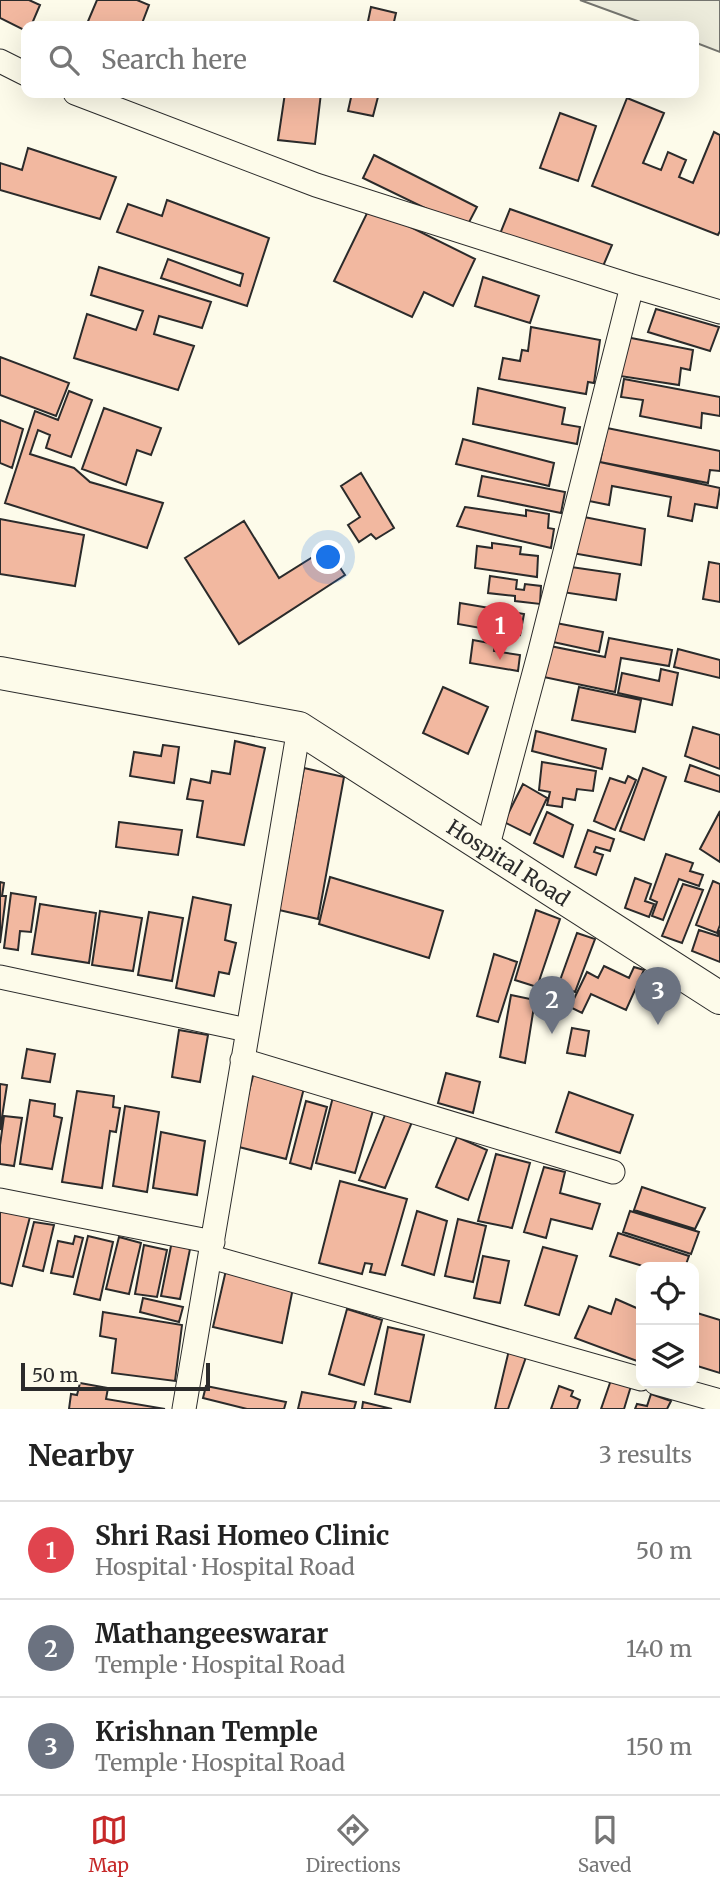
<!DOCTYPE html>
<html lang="en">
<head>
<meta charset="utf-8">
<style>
  :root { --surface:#fff; --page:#f6f6f6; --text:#222; --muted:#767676; --line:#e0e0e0; --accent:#c62828 }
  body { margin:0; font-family:Merriweather,serif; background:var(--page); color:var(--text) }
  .controls { position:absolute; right:21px; bottom:21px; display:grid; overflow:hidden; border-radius:14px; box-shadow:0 7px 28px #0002 }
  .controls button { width:63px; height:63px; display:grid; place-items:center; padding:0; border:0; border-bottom:2px solid var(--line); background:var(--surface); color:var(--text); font:35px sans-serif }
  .scale { position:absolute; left:21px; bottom:18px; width:189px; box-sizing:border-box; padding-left:7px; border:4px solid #2b2b2b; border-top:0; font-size:19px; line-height:24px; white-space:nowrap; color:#2b2b2b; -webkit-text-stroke:5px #fdfbea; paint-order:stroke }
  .you { position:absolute; left:329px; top:558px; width:24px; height:24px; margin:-18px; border:5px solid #fff; border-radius:50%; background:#1a73e8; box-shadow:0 0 0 10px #1a73e833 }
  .badge { display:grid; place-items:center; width:46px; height:46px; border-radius:50%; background:var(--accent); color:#fff; font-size:23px; font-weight:700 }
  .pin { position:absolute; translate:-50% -58px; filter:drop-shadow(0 2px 4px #0008) }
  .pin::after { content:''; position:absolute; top:37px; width:24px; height:21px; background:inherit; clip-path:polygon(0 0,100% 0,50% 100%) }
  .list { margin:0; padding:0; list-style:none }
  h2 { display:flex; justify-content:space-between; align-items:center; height:91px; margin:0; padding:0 28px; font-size:30px }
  h2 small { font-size:23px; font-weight:400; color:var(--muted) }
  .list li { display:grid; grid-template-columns:46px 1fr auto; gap:21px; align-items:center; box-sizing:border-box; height:98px; padding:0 28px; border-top:2px solid var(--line) }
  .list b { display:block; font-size:26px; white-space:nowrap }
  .list p { margin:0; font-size:23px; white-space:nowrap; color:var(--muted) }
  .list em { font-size:23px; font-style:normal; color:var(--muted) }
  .icon { flex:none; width:38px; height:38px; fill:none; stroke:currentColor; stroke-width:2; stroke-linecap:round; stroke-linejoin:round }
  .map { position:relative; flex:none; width:720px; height:1409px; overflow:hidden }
  .search { position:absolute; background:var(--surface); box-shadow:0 7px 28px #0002; left:21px; right:21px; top:21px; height:77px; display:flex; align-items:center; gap:18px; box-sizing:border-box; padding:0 24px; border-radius:14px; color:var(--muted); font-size:26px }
  .sheet { height:385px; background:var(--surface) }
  nav { display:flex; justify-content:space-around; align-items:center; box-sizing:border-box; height:98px; border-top:2px solid var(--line); background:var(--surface); font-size:19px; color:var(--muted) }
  nav a { display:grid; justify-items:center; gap:4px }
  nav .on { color:var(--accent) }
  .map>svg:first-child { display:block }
  .green { fill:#ecebdb; stroke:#74746e; stroke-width:2 }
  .building { fill:#f2b8a0; stroke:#2b2b2b; stroke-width:2 }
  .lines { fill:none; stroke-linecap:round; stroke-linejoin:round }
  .minor-casing { stroke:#2b2b2b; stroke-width:25 }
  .secondary-casing { stroke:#2b2b2b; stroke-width:34 }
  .minor { stroke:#fdfbea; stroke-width:23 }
  .secondary { stroke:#fdfbea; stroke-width:32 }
  .labels { text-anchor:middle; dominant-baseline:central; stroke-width:5; stroke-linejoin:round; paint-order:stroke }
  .street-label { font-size:21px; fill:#2b2b2b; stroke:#fdfbea }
</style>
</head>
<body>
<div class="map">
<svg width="720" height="1409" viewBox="0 0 720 1409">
  <rect width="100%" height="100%" fill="#fdfbea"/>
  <path class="green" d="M580 0H720V52L694 42V26H651Z"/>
  <path class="building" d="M0 0H29L40 5 31 26H26V31L0 18Z
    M97 0H137L149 5 141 26H86Z
    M371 7 396 13 393 26H367Z
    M285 93H321L315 144 278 140Z
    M352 93H379L373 116 348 111Z
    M627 98 664 113 643 163 661 170 668 152 686 160 679 177 693 183 714 132 720 135V231L718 235 592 186Z
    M560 113 596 126 578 181 540 168Z
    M28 148 116 177 100 219 0 190V163L22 170Z
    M374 155 477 207 466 228 363 178Z
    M167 200 269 238 247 306 161 278 168 259 240 286 243 274 117 232 128 204 162 216Z
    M370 207 475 259 453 306 424 292 412 317 334 281Z
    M510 209 612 245 601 271 500 234Z
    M99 267 211 302 202 328 159 316 154 334 194 346 178 390 74 358 87 314 136 330 143 311 91 295Z
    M483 277 539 296 530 323 475 306Z
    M656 309 719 327 710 351 648 332Z
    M531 327 600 340 594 383 588 382 586 394 499 379 503 358 520 361 522 350 528 351Z
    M626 337 693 350 690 370 681 368 679 385 620 376Z
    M0 357 69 383 56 416 0 395Z
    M624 379 720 397V416L702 413 701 428 640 416 643 400 621 397Z
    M478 388 565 408 562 424 580 427 577 444 473 424Z
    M69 391 92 400 71 457 46 448 50 435 38 430 30 454 74 468 90 482 163 503 147 548 5 503 35 411 58 420Z
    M104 408 161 428 151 455 137 450 126 485 82 469Z
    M0 420 23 429 12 468 0 463Z
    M607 428 720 451V471L710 470 708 483 600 462Z
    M463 439 554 463 549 486 456 464Z
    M595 461 720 488 717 508 695 504 692 521 668 516 671 497 612 486 609 505 589 501Z
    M361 473 394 528 376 539 371 534 359 542 348 525 360 517 341 486Z
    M482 476 565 492 561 513 478 496Z
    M465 507 526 516V510L549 514 548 528 554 529 551 548 457 526Z
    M579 516 645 529 641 565 572 553Z
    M0 519 84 535 75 586 0 574Z
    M244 521 279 578 327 548 345 575 239 644 185 558Z
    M492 543 521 547 520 554 538 556 537 577 475 568 477 546 492 548Z
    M709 562 720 564V602L703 599Z
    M564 566 620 574 616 600 562 592Z
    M490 576 517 580 516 589 524 590 525 584 541 586 540 604 515 601V596L488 593Z
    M460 603 524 614 520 635 458 624Z
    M556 623 603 632 599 652 553 642Z
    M609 638 672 650 669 666 621 658 615 692 539 676 545 645 605 657Z
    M473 640 495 644 494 651 520 655 518 671 470 663Z
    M678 649 720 660V678L674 667Z
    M661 669 678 673 672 705 618 693 622 673 659 681Z
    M443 687 488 707 468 754 423 733Z
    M579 687 641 700 635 732 572 720Z
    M693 727 720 735V769L685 756Z
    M536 731 606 749 602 769 532 751Z
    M235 741 265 748 244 845 197 837 203 801 187 799 191 779 210 783 212 771 230 774Z
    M163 745 179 747 174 783 130 776 134 752 161 756Z
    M542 762 596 771 593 791 577 789 575 800 563 798 562 807 547 805 550 792 539 790Z
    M690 765 720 776V792L685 781Z
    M304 768 344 777 318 919 279 910Z
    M643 768 666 777 644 840 620 831Z
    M628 776 636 780 615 830 594 821 610 778 625 783Z
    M523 784 547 798 530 835 504 822Z
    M720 811V862L700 849Z
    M547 812 573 825 563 857 534 843Z
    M119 822 182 830 178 855 116 847Z
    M588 830 614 839 610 851 596 847 594 852 603 855 596 875 575 867Z
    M666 854 693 863 690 871 703 875 699 886 679 879 663 920 652 916 657 902 650 899Z
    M330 877 443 911 429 958 319 924Z
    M635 878 651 884 645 901 654 904 649 917 625 908Z
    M713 881 720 884V925L717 933 696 925Z
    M0 882 4 883 2 896H6L0 943Z
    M683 884 703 890 682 943 662 936Z
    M11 893 36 897 31 932 20 931 18 950 4 948Z
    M193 897 231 905 225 940 236 943 229 974 219 972 214 996 176 988Z
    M40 904 96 913 89 963 32 954Z
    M536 910 560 919 537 987 515 980Z
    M100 911 142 918 133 971 92 965Z
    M149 912 183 918 172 981 138 975Z
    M699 930 718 936 720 930V962L692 951Z
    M577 933 595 939 575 992 558 986Z
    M494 954 517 962 498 1022 477 1016Z
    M604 966 629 978 634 967 644 970 626 1010 591 994 582 1013 570 1007 587 972 598 978Z
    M511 995 535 1000 525 1063 500 1057Z
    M572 1028 589 1031 585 1056 567 1053Z
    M179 1030 208 1035 200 1082 172 1077Z
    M27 1049 55 1054 50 1082 22 1078Z
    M254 1072 304 1088 286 1159 235 1146Z
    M446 1073 480 1082 473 1113 438 1103Z
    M0 1084 7 1085 0 1130Z
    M77 1091 114 1096 113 1107 120 1108 116 1132 110 1131 102 1188 62 1182Z
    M569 1092 633 1115 620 1153 556 1132Z
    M334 1093 374 1107 355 1173 316 1163Z
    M30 1100 55 1104 54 1116 62 1118 52 1169 20 1164Z
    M306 1101 327 1107 311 1169 290 1163Z
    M125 1106 159 1112 147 1192 113 1186Z
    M387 1110 412 1122 385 1188 359 1180Z
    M4 1116 22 1118 14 1166 0 1164V1145Z
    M161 1132 205 1141 197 1195 153 1188Z
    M457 1137 487 1150 468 1200 436 1187Z
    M496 1154 530 1163 512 1228 478 1221Z
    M544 1167 565 1172 560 1193 600 1204 592 1229 551 1219 546 1238 524 1232Z
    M340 1181 407 1199 385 1275 370 1272 372 1264 365 1263 362 1274 319 1263Z
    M642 1187 705 1208 695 1229 634 1210Z
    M0 1206 31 1213 12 1286 0 1283Z
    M417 1211 447 1221 434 1275 402 1265Z
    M630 1211 699 1232 691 1254 623 1232Z
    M458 1219 486 1226 473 1282 445 1276Z
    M34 1222 54 1225 43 1271 23 1266Z
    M618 1233 689 1256 685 1267H646L610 1256Z
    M75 1236 83 1238 73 1277 51 1273 58 1241 73 1244Z
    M88 1236 113 1242 100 1300 74 1294Z
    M119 1237 141 1243 129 1294 106 1289Z
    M172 1241 191 1244 180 1299 161 1296Z
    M144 1245 167 1250 157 1297 135 1294Z
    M543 1247 577 1256 559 1315 525 1305Z
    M483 1256 509 1261 500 1303 474 1298Z
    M226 1270 293 1288 282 1343 213 1327Z
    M143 1298 183 1307 179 1322 140 1312Z
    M616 1299 641 1310V1352L637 1361 575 1338 589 1306 611 1314Z
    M347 1309 382 1320 364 1385 329 1374Z
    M103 1312 182 1325 175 1381 112 1373 116 1339 100 1336Z
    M697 1313 720 1320V1373L694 1365V1324Z
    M388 1327 424 1335 410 1402 375 1394Z
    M509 1350 526 1357 508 1409H495Z
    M611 1380 631 1386 624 1409H601Z
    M80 1383 108 1388 106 1399 165 1409H69L71 1394 77 1395Z
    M206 1386 286 1402 284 1409H247L203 1398Z
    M559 1386 573 1391 571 1396 580 1400 577 1409H551Z
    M302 1392 356 1402 354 1409H298Z
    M651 1394 671 1401 667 1409H635L637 1404 647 1406Z
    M363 1402 392 1409H362Z"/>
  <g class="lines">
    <defs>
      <path id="minor" d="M0 61 26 74
        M75 93 316 185 632 286 720 312
        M487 849 540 651 632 286
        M0 977 247 1030
        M242 1060 613 1172
        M0 1200 213 1242
        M211 1257 641 1379
        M656 1383 720 1401
        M184 1409 299 728"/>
      <g id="secondary">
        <path id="s1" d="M0 673 299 728 720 998"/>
      </g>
    </defs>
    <use href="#minor" class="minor-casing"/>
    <use href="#secondary" class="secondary-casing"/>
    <use href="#minor" class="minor"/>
    <use href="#secondary" class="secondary"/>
  </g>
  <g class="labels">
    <g class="street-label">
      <text stroke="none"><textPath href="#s1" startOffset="553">Hospital Road</textPath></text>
    </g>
  </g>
</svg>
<div class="controls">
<button><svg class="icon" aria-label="locate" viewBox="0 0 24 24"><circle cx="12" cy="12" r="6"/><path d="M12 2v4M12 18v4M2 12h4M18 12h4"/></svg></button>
<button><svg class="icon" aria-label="layers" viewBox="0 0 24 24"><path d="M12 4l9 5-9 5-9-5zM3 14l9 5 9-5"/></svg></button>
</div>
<div class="scale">50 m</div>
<div class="you"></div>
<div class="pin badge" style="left:500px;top:660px;background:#e0444e">1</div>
<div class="pin badge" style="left:552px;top:1034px;background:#6b7280">2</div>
<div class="pin badge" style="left:658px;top:1025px;background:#6b7280">3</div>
<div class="search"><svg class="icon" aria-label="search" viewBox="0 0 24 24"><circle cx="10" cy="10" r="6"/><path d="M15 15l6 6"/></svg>Search here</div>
</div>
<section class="sheet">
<h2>Nearby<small>3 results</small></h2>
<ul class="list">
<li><span class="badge" style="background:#e0444e">1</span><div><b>Shri Rasi Homeo Clinic</b><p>Hospital · Hospital Road</p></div><em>50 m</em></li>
<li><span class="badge" style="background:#6b7280">2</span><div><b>Mathangeeswarar</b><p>Temple · Hospital Road</p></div><em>140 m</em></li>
<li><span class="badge" style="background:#6b7280">3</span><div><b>Krishnan Temple</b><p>Temple · Hospital Road</p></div><em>150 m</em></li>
</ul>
</section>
<nav>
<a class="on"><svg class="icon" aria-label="map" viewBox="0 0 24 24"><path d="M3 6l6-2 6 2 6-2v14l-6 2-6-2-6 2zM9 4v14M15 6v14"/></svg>Map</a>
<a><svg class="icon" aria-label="directions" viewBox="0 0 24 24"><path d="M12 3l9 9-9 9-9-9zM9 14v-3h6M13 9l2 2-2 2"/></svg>Directions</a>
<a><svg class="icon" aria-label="saved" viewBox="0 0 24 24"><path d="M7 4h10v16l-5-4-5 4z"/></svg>Saved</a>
</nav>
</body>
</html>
